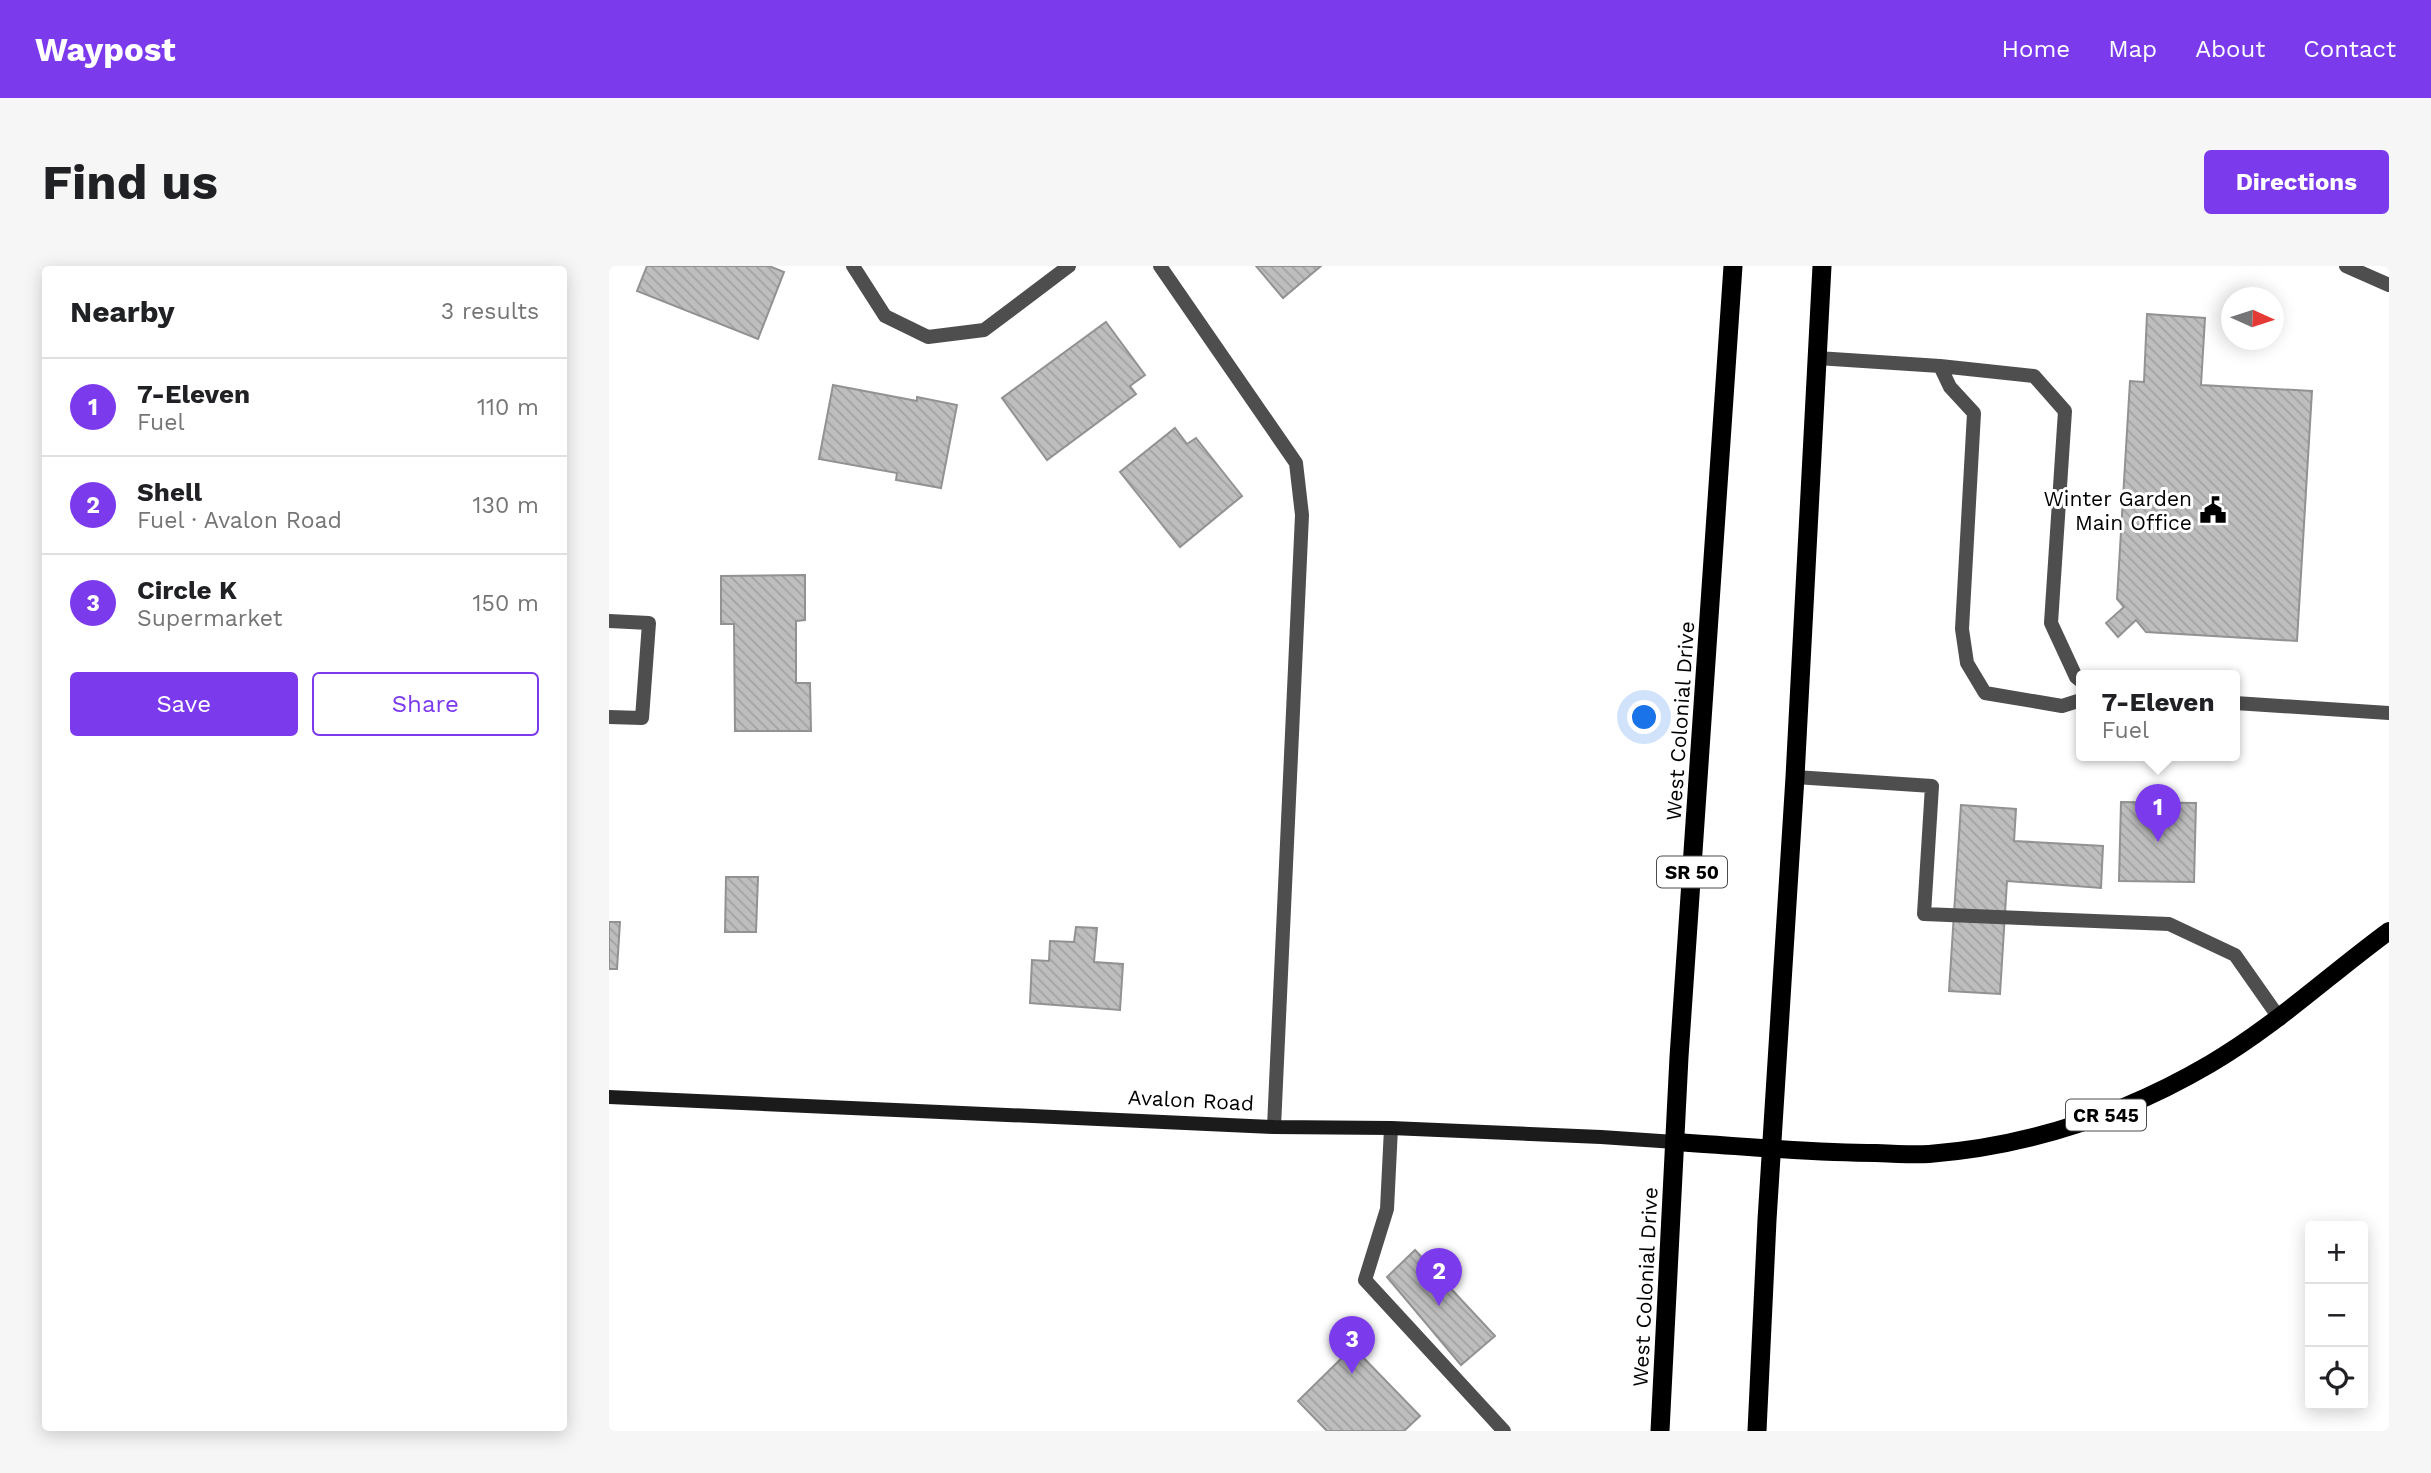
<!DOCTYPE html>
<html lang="en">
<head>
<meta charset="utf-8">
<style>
  :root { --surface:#fff; --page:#f6f6f6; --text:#202124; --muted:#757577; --line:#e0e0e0; --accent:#7c3aed }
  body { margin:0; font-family:"Work Sans",sans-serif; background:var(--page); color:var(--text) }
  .controls { position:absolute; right:21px; bottom:21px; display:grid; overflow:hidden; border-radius:7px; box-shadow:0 4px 18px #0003 }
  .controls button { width:63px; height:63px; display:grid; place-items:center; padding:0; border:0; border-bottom:2px solid var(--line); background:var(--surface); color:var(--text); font:35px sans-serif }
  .compass { position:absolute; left:1612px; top:21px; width:63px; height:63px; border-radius:50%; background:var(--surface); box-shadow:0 4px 18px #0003; rotate:93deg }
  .you { position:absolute; left:1036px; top:452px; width:24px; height:24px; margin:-18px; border:5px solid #fff; border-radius:50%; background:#1a73e8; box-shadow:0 0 0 10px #1a73e833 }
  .badge { display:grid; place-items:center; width:46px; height:46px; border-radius:50%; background:var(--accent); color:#fff; font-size:23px; font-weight:700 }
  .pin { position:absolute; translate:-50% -58px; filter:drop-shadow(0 2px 4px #0008) }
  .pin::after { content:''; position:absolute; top:37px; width:24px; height:21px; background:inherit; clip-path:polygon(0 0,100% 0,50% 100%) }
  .popup { position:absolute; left:1467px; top:404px; width:164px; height:91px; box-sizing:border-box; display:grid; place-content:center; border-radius:7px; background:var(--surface); filter:drop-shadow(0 2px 5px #0005); font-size:23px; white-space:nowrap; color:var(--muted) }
  .popup b { font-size:26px; color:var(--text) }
  .popup::after { content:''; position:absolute; left:50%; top:100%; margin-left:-14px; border:14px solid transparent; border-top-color:var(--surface) }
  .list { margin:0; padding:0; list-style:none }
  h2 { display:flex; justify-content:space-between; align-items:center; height:91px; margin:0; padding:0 28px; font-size:30px }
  h2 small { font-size:23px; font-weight:400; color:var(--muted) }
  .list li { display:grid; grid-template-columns:46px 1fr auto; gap:21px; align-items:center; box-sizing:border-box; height:98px; padding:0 28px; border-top:2px solid var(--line) }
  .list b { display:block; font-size:26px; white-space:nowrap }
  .list p { margin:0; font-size:23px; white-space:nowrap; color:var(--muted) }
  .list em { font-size:23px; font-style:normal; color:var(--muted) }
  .actions { display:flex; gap:14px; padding:21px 28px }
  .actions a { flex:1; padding:16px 0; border:2px solid var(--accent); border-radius:7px; text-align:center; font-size:24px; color:var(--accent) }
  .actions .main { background:var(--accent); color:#fff }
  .icon { flex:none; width:38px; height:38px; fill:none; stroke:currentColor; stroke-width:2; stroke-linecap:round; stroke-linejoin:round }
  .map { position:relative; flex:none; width:1780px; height:1165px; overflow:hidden; border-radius:7px }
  header { display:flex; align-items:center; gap:42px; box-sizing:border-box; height:98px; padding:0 35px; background:var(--accent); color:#fff }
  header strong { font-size:33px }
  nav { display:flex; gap:38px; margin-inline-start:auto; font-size:24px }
  .intro { display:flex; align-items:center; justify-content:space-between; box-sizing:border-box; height:168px; padding:0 42px }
  h1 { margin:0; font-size:49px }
  .button { padding:18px 32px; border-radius:7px; background:var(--accent); color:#fff; font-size:24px; font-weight:700 }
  main { display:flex; gap:42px; padding:0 42px }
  aside { flex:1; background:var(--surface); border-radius:7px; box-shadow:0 4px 18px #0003 }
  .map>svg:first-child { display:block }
  .building { fill:url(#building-back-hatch); stroke:#929292; stroke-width:2 }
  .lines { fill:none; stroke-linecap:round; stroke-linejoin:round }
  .service { stroke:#4e4e4e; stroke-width:14 }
  .secondary { stroke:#1b1b1b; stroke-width:14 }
  .primary { stroke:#000; stroke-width:18 }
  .trunk { stroke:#000; stroke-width:19 }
  .labels { text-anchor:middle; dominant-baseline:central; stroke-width:6; stroke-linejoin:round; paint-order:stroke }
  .shield { fill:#fff; stroke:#4c4c4c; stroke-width:2 }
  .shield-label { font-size:19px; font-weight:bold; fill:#000 }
  .poi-label { font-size:21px; fill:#000; stroke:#fff; text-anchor:end }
  .street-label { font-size:21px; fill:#000; stroke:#fff }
</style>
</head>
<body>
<header>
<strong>Waypost</strong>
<nav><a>Home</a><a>Map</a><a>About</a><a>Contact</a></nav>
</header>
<div class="intro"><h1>Find us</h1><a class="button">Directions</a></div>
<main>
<aside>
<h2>Nearby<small>3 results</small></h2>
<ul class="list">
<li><span class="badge">1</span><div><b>7-Eleven</b><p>Fuel</p></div><em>110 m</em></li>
<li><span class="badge">2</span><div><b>Shell</b><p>Fuel · Avalon Road</p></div><em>130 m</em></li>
<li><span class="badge">3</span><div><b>Circle K</b><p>Supermarket</p></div><em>150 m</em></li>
</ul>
<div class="actions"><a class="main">Save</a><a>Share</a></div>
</aside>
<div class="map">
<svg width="1780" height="1165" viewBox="0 0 1780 1165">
  <defs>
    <pattern id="building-back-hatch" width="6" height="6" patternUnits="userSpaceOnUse" patternTransform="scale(1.75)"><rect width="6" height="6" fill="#bebebe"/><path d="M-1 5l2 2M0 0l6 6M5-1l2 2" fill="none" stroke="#a2a2a2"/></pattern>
  </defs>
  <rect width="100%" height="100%" fill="#fff"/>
  <path class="building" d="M38 0H160L175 6 149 73 28 25Z
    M647 0H712L674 32Z
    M1538 48 1596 52 1592 119 1703 125 1688 375 1537 366 1527 354 1509 371 1497 357 1515 341 1508 333 1521 115 1535 116Z
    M497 56 536 109 521 120 527 128 438 194 393 132Z
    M224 119 308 135V131L348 139 332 222 287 214 288 207 210 193Z
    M566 162 578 178 587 172 633 230 571 281 511 206Z
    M196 309V354L187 355V417H201L202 465H126L125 358H112V310Z
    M1512 536 1587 537 1585 616 1510 615Z
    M1352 539 1407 543 1405 575 1494 580 1492 622 1398 615 1391 728 1340 725Z
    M117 611H149L147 666H116Z
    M0 656H11L8 703H0Z
    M467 661 488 662 485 696 514 698 511 744 421 737 423 694 440 695 441 675 465 676Z
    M806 984 886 1070 852 1099 778 1011Z
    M744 1081 811 1150 795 1165H718L689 1135Z"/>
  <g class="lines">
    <path class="service" d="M244 0 276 50 319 71 375 64 460 0
      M551 0 687 197 693 249 665 861
      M1737 0 1780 19
      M1208 92 1331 100 1425 110 1456 145 1442 357 1467 411 1472 415
      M1331 100 1341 121 1365 147 1353 363 1358 397 1376 427 1453 440 1472 434
      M0 355 40 357 33 452 0 451
      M1626 437 1780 447
      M1186 511 1323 520 1315 648 1560 658 1626 689 1671 753
      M782 862 778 943 756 1014 895 1165"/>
    <path class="secondary" d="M0 831 665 861 782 862 992 871 1066 876"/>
    <path class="primary" d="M1066 876C1133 880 1200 887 1267 887 1285 888 1303 889 1320 888 1420 880 1514 849 1601 798 1666 760 1720 709 1780 665"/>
    <path class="trunk" d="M1051 1165 1070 791 1124 0
      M1148 1165 1158 954 1186 511 1213 0"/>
  </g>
  <defs>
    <symbol id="civic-bare" viewBox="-9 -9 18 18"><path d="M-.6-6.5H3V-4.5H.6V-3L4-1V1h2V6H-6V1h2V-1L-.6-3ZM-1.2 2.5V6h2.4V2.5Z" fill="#000" stroke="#fff" stroke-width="2.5" paint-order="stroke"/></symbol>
  </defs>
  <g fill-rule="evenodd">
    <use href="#civic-bare" x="1585" y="225" width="38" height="38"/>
  </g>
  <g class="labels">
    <g class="shield">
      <rect x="1048" y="590.5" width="70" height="31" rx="5"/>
      <rect x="1457" y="833.5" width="80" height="31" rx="5"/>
    </g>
    <g class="shield-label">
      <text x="1083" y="606">SR 50</text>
      <text x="1497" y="849">CR 545</text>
    </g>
    <g class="poi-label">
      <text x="1583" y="232">Winter Garden<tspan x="1583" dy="24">Main Office</tspan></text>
    </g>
    <g class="street-label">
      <text transform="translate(1071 455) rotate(-86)">West Colonial Drive</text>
      <text transform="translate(582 834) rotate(3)">Avalon Road</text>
      <text transform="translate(1036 1021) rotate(-87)">West Colonial Drive</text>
    </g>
  </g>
</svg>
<div class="controls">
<button>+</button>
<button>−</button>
<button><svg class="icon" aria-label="locate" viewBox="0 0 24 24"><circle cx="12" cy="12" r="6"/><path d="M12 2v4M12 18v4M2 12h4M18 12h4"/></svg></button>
</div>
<svg class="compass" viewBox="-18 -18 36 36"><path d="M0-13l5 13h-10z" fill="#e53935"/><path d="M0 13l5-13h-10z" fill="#757577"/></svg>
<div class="you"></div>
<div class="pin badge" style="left:1549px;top:576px">1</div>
<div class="popup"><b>7-Eleven</b>Fuel</div>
<div class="pin badge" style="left:830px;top:1040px">2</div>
<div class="pin badge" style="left:743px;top:1108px">3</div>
</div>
</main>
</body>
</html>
